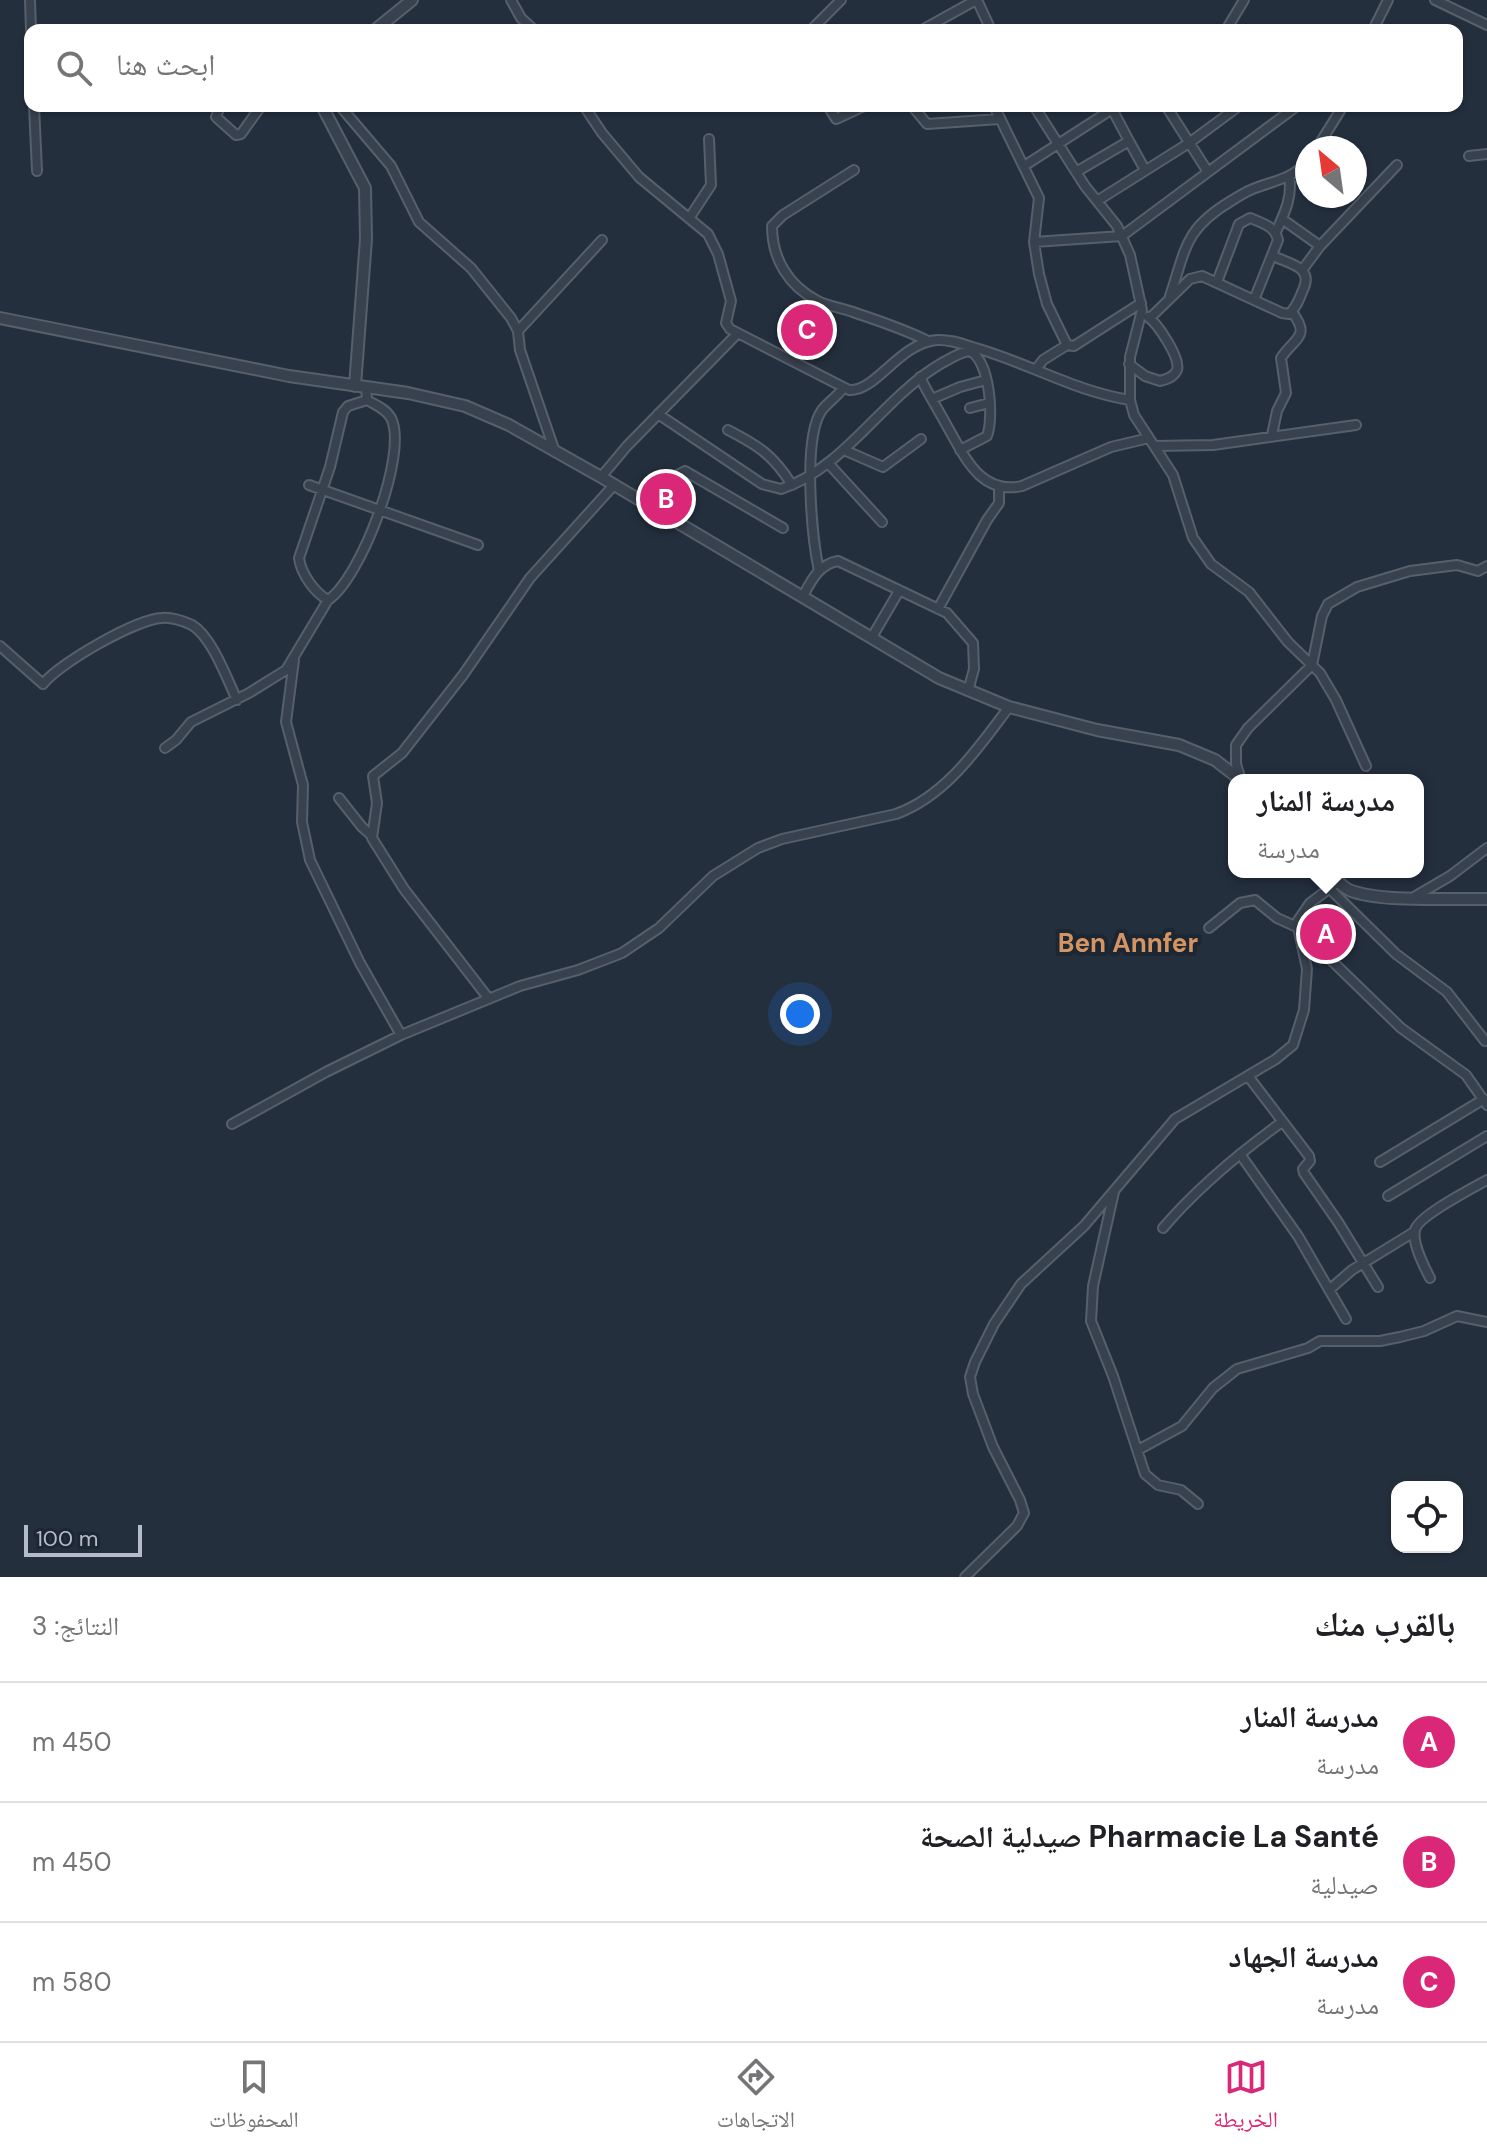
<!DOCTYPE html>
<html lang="ar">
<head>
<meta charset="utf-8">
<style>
  :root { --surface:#fff; --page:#f6f6f6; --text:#202124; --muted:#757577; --line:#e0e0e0; --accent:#db2777 }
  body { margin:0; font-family:"DM Sans","Noto Naskh Arabic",sans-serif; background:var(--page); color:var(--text); direction:rtl }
  .controls { position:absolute; right:24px; bottom:24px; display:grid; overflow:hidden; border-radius:16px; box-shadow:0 2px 6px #0004 }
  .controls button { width:72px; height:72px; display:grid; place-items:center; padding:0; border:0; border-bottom:2px solid var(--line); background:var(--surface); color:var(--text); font:40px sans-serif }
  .compass { position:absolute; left:1295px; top:136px; width:72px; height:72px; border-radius:50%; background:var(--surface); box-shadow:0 2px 6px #0004; rotate:331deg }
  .scale { position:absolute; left:24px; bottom:20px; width:118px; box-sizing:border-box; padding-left:8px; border:4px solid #b4bcc9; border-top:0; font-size:22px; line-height:28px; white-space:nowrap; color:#b4bcc9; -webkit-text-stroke:6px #1d2633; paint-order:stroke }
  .you { position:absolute; left:800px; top:1014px; width:28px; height:28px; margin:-20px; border:6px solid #fff; border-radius:50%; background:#1a73e8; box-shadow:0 0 0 12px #1a73e833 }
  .badge { display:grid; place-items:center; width:52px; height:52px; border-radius:50%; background:var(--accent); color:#fff; font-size:26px; font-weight:700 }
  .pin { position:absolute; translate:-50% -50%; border:4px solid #fff; box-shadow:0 2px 8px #0006 }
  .popup { position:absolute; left:1228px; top:774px; width:196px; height:104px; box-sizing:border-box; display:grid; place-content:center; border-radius:16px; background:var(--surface); filter:drop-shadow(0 2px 6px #0005); font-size:26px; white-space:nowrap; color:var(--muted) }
  .popup b { font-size:30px; color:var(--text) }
  .popup::after { content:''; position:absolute; left:50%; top:100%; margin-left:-16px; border:16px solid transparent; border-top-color:var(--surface) }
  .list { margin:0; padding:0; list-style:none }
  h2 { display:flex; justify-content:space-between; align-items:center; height:104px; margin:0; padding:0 32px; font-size:34px }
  h2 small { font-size:26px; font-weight:400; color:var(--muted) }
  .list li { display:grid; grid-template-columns:52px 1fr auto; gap:24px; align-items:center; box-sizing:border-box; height:120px; padding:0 32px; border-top:2px solid var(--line) }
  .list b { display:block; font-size:30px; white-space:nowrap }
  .list p { margin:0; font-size:26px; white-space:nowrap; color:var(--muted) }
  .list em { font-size:26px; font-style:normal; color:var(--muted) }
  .icon { flex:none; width:44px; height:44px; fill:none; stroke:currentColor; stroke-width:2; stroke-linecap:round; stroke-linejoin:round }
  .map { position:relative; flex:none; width:1487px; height:1577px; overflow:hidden; direction:ltr }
  .search { position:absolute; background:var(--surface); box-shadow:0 2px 6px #0004; left:24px; right:24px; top:24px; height:88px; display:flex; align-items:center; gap:20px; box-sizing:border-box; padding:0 28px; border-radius:16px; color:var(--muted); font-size:30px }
  .sheet { height:464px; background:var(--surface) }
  nav { display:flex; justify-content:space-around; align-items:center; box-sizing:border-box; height:112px; border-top:2px solid var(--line); background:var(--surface); font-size:22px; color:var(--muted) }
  nav a { display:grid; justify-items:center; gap:4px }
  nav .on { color:var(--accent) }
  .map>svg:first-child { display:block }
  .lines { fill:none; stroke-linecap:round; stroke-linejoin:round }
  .minor-casing { stroke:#565f6c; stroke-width:12 }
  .tertiary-casing { stroke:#565f6c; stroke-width:14 }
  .minor { stroke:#38414e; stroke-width:8 }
  .tertiary { stroke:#38414e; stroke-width:10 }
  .labels { text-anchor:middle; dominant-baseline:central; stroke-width:8; stroke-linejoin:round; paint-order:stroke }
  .quarter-label { font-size:26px; font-weight:bold; fill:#d59563; stroke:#1d2633 }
</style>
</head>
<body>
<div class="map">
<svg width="1487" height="1577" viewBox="0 0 1487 1577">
  <rect width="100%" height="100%" fill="#242f3e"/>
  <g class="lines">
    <defs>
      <path id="minor" d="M30 0 31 30
        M511 0 521 18 534 30
        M977 0 991 30
        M1435 0 1487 25
        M811 30 841 0
        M922 30 976 0
        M1226 30 1244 0
        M1373 30 1388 0
        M34 106 37 171
        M220 106 216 117 236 135 241 134 261 106
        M340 106 391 166 419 222 471 268 511 318 518 331 520 350 555 452
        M584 106 602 133 639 177 708 234 718 254 731 301 726 323 730 329 849 390C876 392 899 343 937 340 951 339 965 345 979 349 1030 364 1077 392 1130 400
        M828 106 836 119 864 106
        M912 106 927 124 999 119
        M994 106 1039 198 1034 242 1039 274 1047 304 1067 345 1074 346 1141 303
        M1034 106 1085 186 1117 226 1130 255 1142 310 1130 357V400L1134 415 1173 475 1193 538 1211 564 1249 592 1288 642 1320 673 1336 700 1366 766
        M1166 106 1208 172
        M1129 141 1145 170
        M1317 148 1343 106
        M1469 156 1487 154
        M1024 166 1117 106
        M854 170 783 215 772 226C772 258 788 286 818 301 828 306 842 308 853 312 879 321 904 329 928 341
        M1076 172 1129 141 1112 109
        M1097 201 1189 143 1239 106
        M690 217 711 185 709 139
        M1282 219 1320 246
        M1276 232C1284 214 1293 197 1289 176
        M1034 242 1122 236 1297 106
        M1303 269 1320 246 1397 165
        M1217 282 1239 224 1250 218C1262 223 1275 226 1278 240L1254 300
        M1170 296C1186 249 1184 229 1231 201 1239 196 1248 190 1258 187 1277 180 1293 178 1307 162
        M1150 318 1190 279 1202 276 1282 313 1289 314C1297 307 1299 299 1303 290 1314 267 1290 264 1273 256
        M518 331 602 240
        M1129 364 1145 376 1160 381C1167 379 1174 377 1177 370 1181 358 1157 323 1148 317
        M1037 368 1043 360 1067 345
        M920 377C928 394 938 409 947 426 965 457 980 495 1022 486L1111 447 1149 438
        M366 388 367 400C376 405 386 409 391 418 409 453 360 580 328 600 315 593 301 574 299 558L330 467 343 412 348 406 367 400
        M932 399 960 387 986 380
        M970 408 989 403
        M658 414 762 484 781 489C845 468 883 397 942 363 951 358 960 352 970 351 990 361 994 417 987 436L960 450
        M728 430C759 446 773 455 792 485
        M1272 435 1277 411 1286 393 1281 358C1295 337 1311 337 1292 312
        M1155 446 1213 445 1356 425
        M844 450 883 467 921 439
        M828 463 882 522
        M601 477 627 446 738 333
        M309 485 478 545
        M651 508 677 475 685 471 783 528
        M819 571C812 538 802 438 822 410 828 402 837 397 843 388
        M803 596C811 581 819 564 838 561L947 613 973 643 974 669 968 691
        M938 609 987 520 999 503V487
        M872 637 899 591
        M0 646 43 684C58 664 136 619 162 618 172 617 183 621 192 625 212 637 227 679 237 700
        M294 660 286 722 303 785 302 822 310 860 360 963 401 1035
        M165 748 176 740 191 722 249 693 286 670 328 600
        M1241 780 1236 764V745L1248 728 1312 665 1322 616 1328 604 1357 587 1410 571 1457 565 1478 571 1487 566
        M339 798 362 827 371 835
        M1329 888 1396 954 1447 992 1485 1041
        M1414 897 1450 876 1487 848
        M1209 928 1240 903 1255 900 1277 918 1297 927 1401 1028 1466 1075 1487 1105
        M489 999 404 889 372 838 377 803 373 776 402 753 463 675 530 578 614 485
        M1248 1076 1309 1156 1310 1161 1303 1169 1304 1173 1338 1222 1378 1287
        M232 1124 326 1072 401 1035 520 986 578 970 622 953 659 928 713 876 758 848 782 839 896 814C946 796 978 748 1009 707
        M1240 1154 1298 1236 1346 1319
        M1380 1162 1484 1099
        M1114 1192 1093 1286 1091 1321 1113 1376 1145 1474 1158 1485 1181 1490 1198 1504
        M1388 1196 1487 1136
        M1163 1228C1198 1187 1238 1154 1282 1122
        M1430 1278C1424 1266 1412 1244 1415 1230 1418 1216 1473 1188 1487 1180
        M1329 1290 1352 1270 1414 1232
        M1138 1450 1182 1426 1213 1388 1237 1369 1308 1348 1320 1341H1380L1400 1337 1424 1331 1457 1316 1487 1322
        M965 1577 1017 1526 1024 1513 1020 1500 993 1447 973 1394 970 1377 975 1362 994 1324 1021 1284 1084 1226 1175 1119 1276 1059 1293 1045 1304 1010 1307 969 1297 922 1310 903 1338 882"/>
      <path id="tertiary" d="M375 30 412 0
        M322 106 365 188 366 239 355 386
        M0 318 289 376 408 393 465 406 509 425 601 477 939 678 1009 707 1097 730 1179 745 1215 760 1241 780
        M1332 872C1336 880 1341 886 1349 890 1381 903 1451 898 1487 899"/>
    </defs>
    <use href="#minor" class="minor-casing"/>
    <use href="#tertiary" class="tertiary-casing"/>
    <use href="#minor" class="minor"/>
    <use href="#tertiary" class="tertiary"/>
  </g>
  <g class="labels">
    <g class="quarter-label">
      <text x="1128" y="943">Ben Annfer</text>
    </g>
  </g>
</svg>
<div class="controls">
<button><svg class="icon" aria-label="locate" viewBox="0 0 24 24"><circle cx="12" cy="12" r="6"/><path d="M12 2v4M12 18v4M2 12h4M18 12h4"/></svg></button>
</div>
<svg class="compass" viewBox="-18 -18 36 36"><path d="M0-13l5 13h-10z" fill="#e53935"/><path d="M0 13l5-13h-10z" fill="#757577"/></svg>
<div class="scale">100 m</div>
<div class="you"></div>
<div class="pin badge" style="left:1326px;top:934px">A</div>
<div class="popup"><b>مدرسة المنار</b>مدرسة</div>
<div class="pin badge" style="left:666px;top:499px">B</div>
<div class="pin badge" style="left:807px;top:330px">C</div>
<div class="search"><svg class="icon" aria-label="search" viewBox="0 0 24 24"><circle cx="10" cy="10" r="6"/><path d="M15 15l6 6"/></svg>ابحث هنا</div>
</div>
<section class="sheet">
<h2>بالقرب منك<small>النتائج: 3</small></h2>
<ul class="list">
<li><span class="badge">A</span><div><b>مدرسة المنار</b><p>مدرسة</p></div><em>450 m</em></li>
<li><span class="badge">B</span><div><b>Pharmacie La Santé صيدلية الصحة</b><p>صيدلية</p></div><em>450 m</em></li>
<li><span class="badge">C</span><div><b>مدرسة الجهاد</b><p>مدرسة</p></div><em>580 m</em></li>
</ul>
</section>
<nav>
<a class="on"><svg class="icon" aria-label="map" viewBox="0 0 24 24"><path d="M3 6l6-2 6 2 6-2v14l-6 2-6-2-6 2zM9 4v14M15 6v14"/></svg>الخريطة</a>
<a><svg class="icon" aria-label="directions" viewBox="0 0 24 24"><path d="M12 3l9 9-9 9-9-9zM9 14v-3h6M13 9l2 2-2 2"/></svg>الاتجاهات</a>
<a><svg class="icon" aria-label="saved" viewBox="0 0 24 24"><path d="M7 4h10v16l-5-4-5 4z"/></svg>المحفوظات</a>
</nav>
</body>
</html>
